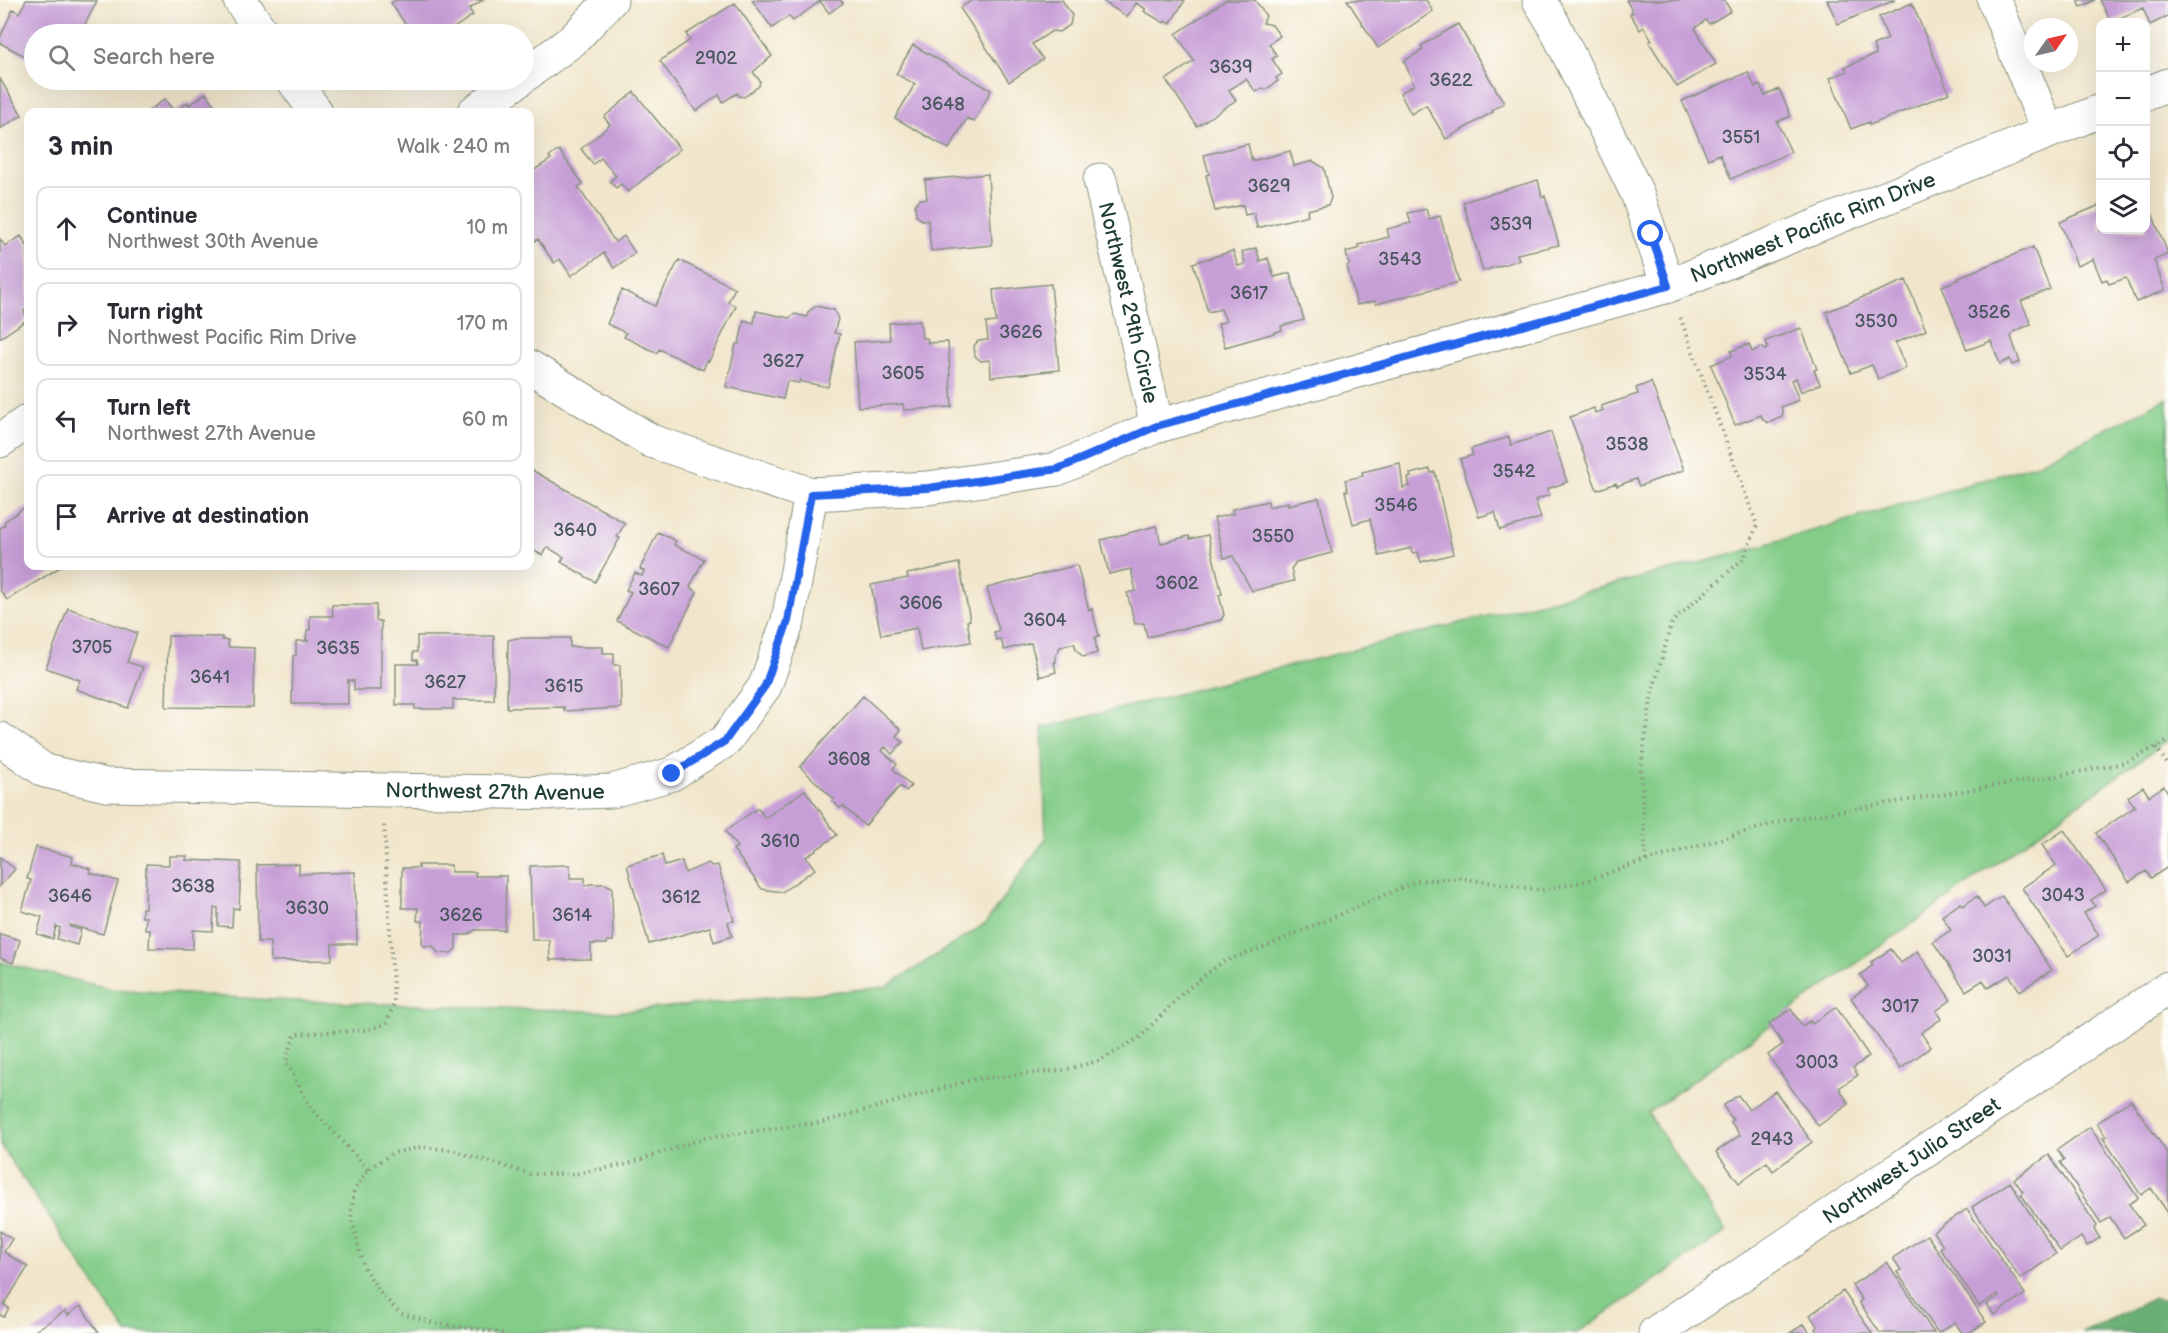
<!DOCTYPE html>
<html lang="en">
<head>
<meta charset="utf-8">
<style>
  :root { --surface:#fff; --page:#f2f2f3; --text:#2b2b33; --muted:#7c7c81; --line:#e1e1e2 }
  body { margin:0; font-family:"Balsamiq Sans",sans-serif; background:var(--page); color:var(--text) }
  .controls { position:absolute; right:18px; top:18px; display:grid; overflow:hidden; border-radius:12px; box-shadow:0 6px 24px #0002 }
  .controls button { width:54px; height:54px; display:grid; place-items:center; padding:0; border:0; border-bottom:2px solid var(--line); background:var(--surface); color:var(--text); font:30px sans-serif }
  .compass { position:absolute; left:2024px; top:18px; width:54px; height:54px; border-radius:50%; background:var(--surface); box-shadow:0 6px 24px #0002; rotate:56deg }
  .stop { position:absolute; width:18px; height:18px; margin:-14px; border:4px solid #2563eb; border-radius:50%; background:#fff }
  .stop.end { background:#2563eb; border-color:#fff; box-shadow:0 2px 6px #0008 }
  .list { margin:0; padding:0; list-style:none }
  h2 { display:flex; justify-content:space-between; align-items:center; height:78px; margin:0; padding:0 24px; font-size:26px }
  h2 small { font-size:20px; font-weight:400; color:var(--muted) }
  .list li { display:grid; grid-template-columns:39px 1fr auto; gap:18px; align-items:center; box-sizing:border-box; height:84px; margin:0 12px 12px; padding:0 12px; border:2px solid var(--line); border-radius:12px }
  .list b { display:block; font-size:22px; white-space:nowrap }
  .list p { margin:0; font-size:20px; white-space:nowrap; color:var(--muted) }
  .list em { font-size:20px; font-style:normal; color:var(--muted) }
  .icon { flex:none; width:33px; height:33px; fill:none; stroke:currentColor; stroke-width:2; stroke-linecap:round; stroke-linejoin:round }
  .map { position:relative; flex:none; width:2168px; height:1333px; overflow:hidden }
  .search { position:absolute; background:var(--surface); box-shadow:0 6px 24px #0002; left:24px; top:24px; width:510px; height:66px; display:flex; align-items:center; gap:15px; box-sizing:border-box; padding:0 21px; border-radius:33px; color:var(--muted); font-size:22px }
  .panel { position:absolute; background:var(--surface); box-shadow:0 6px 24px #0002; left:24px; top:108px; width:510px; height:462px; border-radius:12px }
  .map>svg:first-child { display:block }
  .green { fill:#84cd89; stroke:#52855e; stroke-width:1.5 }
  .forest { fill:#6bb075; stroke:#457654; stroke-width:1.5 }
  .building { fill:#c79fd7 }
  .lines { fill:none; stroke-linecap:round; stroke-linejoin:round }
  .minor-casing { stroke:#889280; stroke-width:35 }
  .path { stroke:#889280; stroke-width:4; stroke-dasharray:1.5 4.5; stroke-linecap:butt }
  .minor { stroke:#fff; stroke-width:33 }
  .route { stroke:#2563eb; stroke-width:8 }
  .labels { text-anchor:middle; dominant-baseline:central; stroke-width:6; stroke-linejoin:round; paint-order:stroke }
  .number-label { font-size:18px; fill:#49565d }
  .street-label { font-size:21px; fill:#1f3d34; stroke:#fdfcf7 }
</style>
</head>
<body>
<div class="map">
<svg width="2168" height="1333" viewBox="0 0 2168 1333">
  <rect width="100%" height="100%" fill="#fdfcf7"/>
  <filter id="ink" filterUnits="userSpaceOnUse"><feTurbulence type="fractalNoise" baseFrequency=".0167" numOctaves="2"/><feDisplacementMap in="SourceGraphic" scale="12" xChannelSelector="R" yChannelSelector="G"/><feConvolveMatrix kernelMatrix="1 2 1 2 8 2 1 2 1" color-interpolation-filters="sRGB"/></filter>
  <filter id="wash" filterUnits="userSpaceOnUse"><feTurbulence type="fractalNoise" baseFrequency=".008" numOctaves="4" result="noise"/><feDisplacementMap in="SourceGraphic" scale="24" xChannelSelector="R" yChannelSelector="G"/><feGaussianBlur stdDeviation="1.35" result="paint"/><feColorMatrix in="noise" values="0 0 0 0 0 0 0 0 0 0 0 0 0 0 0 0 0 1.4 0 .05"/><feComposite in="paint" operator="in"/></filter>
  <g filter="url(#wash)">
    <rect width="100%" height="100%" fill="#f1e6cb"/>
    <path class="green" d="M2168 398V740L1648 1113 1726 1232 1577 1333H127L0 1144V962L112 989 271 1000 616 1012 886 987 985 924 1046 838 1042 728 1734 554 2034 465Z"/>
    <path class="forest" d="M2154 1298 2168 1301V1333H2082Z"/>
    <g id="blocks">
      <path class="building" d="M26 0 97 1 82 30 90 34H34V56L32 60 0 43V38L13 9 19 13Z
        M396 0H483L469 9 473 15 454 28 457 33 455 34H412L391 3Z
        M752 0H840L843 3 829 13 820 1 793 21 789 16 772 28Z
        M972 0H1062L1072 15 1070 25 1059 32 1052 31 1032 44 1043 59 1009 82 960 8Z
        M1101 0H1185L1170 24 1165 21 1164 23 1144 11 1146 9 1136 3 1127 17Z
        M1226 0H1255L1266 16 1263 23 1272 25 1280 36 1269 44 1277 56 1272 59 1282 74 1276 78 1278 81 1265 90 1263 88 1256 92 1246 79 1229 90 1236 100 1197 126 1166 80 1194 61 1176 34Z
        M1347 0H1426L1433 11 1378 48Z
        M1626 0H1724L1731 11 1709 24 1706 20 1695 28 1716 64 1677 87 1649 42 1652 40 1644 27 1640 30 1630 14 1633 12Z
        M1827 0H1895L1838 24Z
        M2078 0H2095L2081 7Z
        M2100 0H2168V16L2150 25 2143 8 2111 22Z
        M735 3 772 56 753 72 760 81 759 86 744 97 739 96 737 93 723 102 719 95 696 111 660 61 690 40 686 34Z
        M1912 3 1949 93 1870 125 1869 122 1851 129 1830 78 1847 71 1845 67 1876 54 1873 45 1888 39 1879 17Z
        M1458 24 1504 103 1492 110 1493 112 1446 139 1426 105 1411 114 1400 93 1414 85 1404 61 1423 50 1421 46Z
        M913 45 991 90 974 122 967 118 949 149 895 118 915 84 896 74Z
        M1748 72 1755 87 1760 85 1765 96 1779 89 1791 116 1777 122 1791 152 1731 179 1720 154 1708 159 1682 101Z
        M0 79 22 115 0 129Z
        M634 92 680 149 628 192 621 184 616 188 610 181 616 176 601 158 593 164 581 149 610 125 604 117Z
        M206 93 219 112 148 111 165 99 174 112 188 102 189 105Z
        M1248 144 1252 161 1290 151 1294 166 1313 161 1324 168 1331 198 1328 205 1307 210 1308 215 1257 228 1254 213 1245 215 1243 205 1215 211 1206 175 1209 174 1204 155Z
        M559 150 583 184 578 187 615 242 624 236 635 253 614 268 604 253 571 276 560 259 554 263 538 239 530 244V173L551 159 549 157Z
        M988 174 992 245 931 251 928 220H922L916 215 915 205 920 199H927L925 180Z
        M1538 180 1542 197 1545 196 1559 245 1517 254 1519 260 1483 271 1463 202Z
        M2146 203H2148L2168 254 2154 260 2165 290 2136 302 2126 278 2109 284 2107 279 2102 281 2093 259 2077 266 2060 222 2100 205V230H2146Z
        M1426 209 1429 219 1440 216 1459 282 1376 304 1375 301 1357 305 1347 266 1349 265 1346 252 1360 248 1358 245 1389 237 1387 229 1411 223 1408 213Z
        M21 236 28 247V308L24 311 28 319 0 338V239L5 246Z
        M2033 247 2050 289 2021 301 2031 324 2013 332 2011 337 2020 362 2012 365 2010 359 2000 364 1991 341 1967 350 1942 286 1960 279 1959 277Z
        M1256 248 1260 261 1268 258 1274 277 1290 273 1304 320 1281 326 1282 330 1271 334 1225 347 1218 324 1226 321 1221 309 1208 312 1193 263 1233 251 1238 266 1245 264 1242 252Z
        M679 260 735 288 728 302 736 306 709 361 707 360 703 370 659 349 657 353 624 337 626 333 607 324 622 290 655 306Z
        M1906 280 1926 330 1895 343 1906 368 1878 379 1872 365 1851 373 1826 312Z
        M1051 284 1059 370 991 377 990 360 981 361 975 356 974 346 978 341 988 340 986 323 996 322 993 290Z
        M816 306 834 310 838 319 834 333 840 334 828 387 802 382 800 379 799 383 787 381 783 399 726 387 736 344H739L744 320 754 323 756 311 789 318 795 314 807 317 808 312Z
        M920 321 922 338H927L928 343 948 342 952 407 904 410 903 404 858 407 854 342 890 340 889 323Z
        M1801 328 1817 369 1814 370 1820 384 1801 392 1796 378 1791 380 1799 400 1781 407 1783 412 1782 417 1769 423 1763 420 1761 415 1735 425 1711 365 1732 356 1731 351 1749 344 1752 352 1762 347 1765 350 1768 348 1766 341Z
        M1651 382 1684 470 1639 486 1636 479 1617 486 1616 483 1597 490 1570 417 1594 408 1595 413 1603 410 1601 406 1638 394 1636 388Z
        M1551 432 1567 482 1547 489 1549 495 1535 500 1541 518 1500 530 1495 512 1479 517 1460 459 1473 455 1471 449 1509 437 1511 445Z
        M1400 463 1403 488 1410 486 1408 478 1411 477 1410 474 1430 469 1431 473 1435 472 1453 554 1421 562 1418 552 1412 553 1411 548 1379 556 1370 519 1353 524 1345 491H1348L1345 480 1363 476 1362 472Z
        M530 469 625 523 617 537 620 538 595 582 561 562 564 557 547 547 542 555 530 549Z
        M1319 498 1332 553 1296 562 1291 569 1294 581 1252 591 1233 556 1224 558 1214 518 1233 514 1232 509 1268 501 1269 507 1288 502V505Z
        M28 505V566H62L7 600 0 590V528L5 525 4 522Z
        M1156 526 1161 543 1189 536 1190 539 1208 535 1222 594 1219 595 1224 615 1221 620 1147 637 1144 623 1135 624 1127 593 1136 591 1131 569 1109 574 1101 540Z
        M658 532 676 541 674 545 704 559 690 587 697 592 669 647 617 621 631 592 626 590 635 573 642 576 644 571 640 569Z
        M959 563 970 620 967 621 971 642 921 651 917 628 881 635 871 585 908 578 907 574Z
        M1077 565 1089 610 1092 609 1099 636 1095 637 1097 653 1083 657 1076 649 1074 643 1060 647 1055 657 1056 662H1054L1056 672 1040 677 1031 643 1004 650 1001 639 996 640 994 632 999 630 987 588Z
        M332 605H376V621H381V690H354V681L348 680V704H292L293 656 296 655V641H309L306 640 307 630H310V616H333Z
        M68 608 137 633 127 662 143 667 128 708 76 689 80 680 46 668Z
        M168 636 222 637V640H228V647L254 648 253 708 166 707Z
        M417 636H494V700H453V709H415V705H396V664H418L417 660H413V652H417Z
        M517 638H570V647H603V653H614V665H620L621 708 564 711V707L507 708 508 640Z
        M863 696 901 730 896 736 903 742 892 754 885 747 882 751 897 764 893 769 911 786 906 791 900 786 865 826 843 806 840 808 832 801 834 799 800 767Z
        M2164 786 2168 793V867L2151 878 2146 871 2129 882 2096 833 2135 807 2128 797 2143 787 2149 796Z
        M805 790 837 835 806 857 815 869 782 892 762 889 733 849 737 847 725 831 758 808 765 818Z
        M2064 830 2106 890 2091 900 2095 906 2084 913 2099 935 2068 956 2022 888 2056 865 2042 845Z
        M36 847 73 857 72 863 91 869 90 873 118 881 103 934 70 925V927L81 930 77 945 57 939 60 928 56 926 53 939 37 934 42 917 22 911 31 880 27 879Z
        M662 855 665 866 682 861 685 873 708 863 712 866 718 865 734 921 728 922 732 936 714 942 710 927 649 944 627 865Z
        M169 856H187L186 860 241 862 239 909 233 908 232 927 218 926V908H214L213 931 193 930V949L149 948 150 930H145L146 917H142V908H145L146 864 169 865Z
        M0 857 15 869 0 886Z
        M299 864V874L355 872 357 944H332V960L271 961 270 942H258L257 865Z
        M418 865H451V872H476L475 876H506L505 930H475L467 935H456V949L451 953H438L433 946H424L422 944 423 921H417L418 908H402V868H419Z
        M570 865V878H585V886L590 884H605L612 887 613 941H607V944H591V959L550 960 549 940H532L530 866Z
        M1977 896 1984 908 2002 896 2052 970 2020 991 2009 975 1988 988 1983 980 1966 991 1933 942 1951 930 1942 916 1961 903 1963 906Z
        M0 934 20 940 13 963 0 958Z
        M1891 949 1901 963 1917 951 1951 1000 1936 1011 1941 1019 1921 1033 1931 1047 1900 1069 1851 998 1868 986 1860 975 1873 965 1871 962Z
        M1836 1007 1869 1056 1853 1068 1858 1075 1839 1088 1849 1104 1818 1126 1768 1055 1783 1044 1769 1024 1791 1009 1802 1026 1810 1021 1812 1024Z
        M1775 1091 1812 1142 1773 1171 1767 1162 1739 1183 1716 1152 1740 1135 1731 1122 1733 1120 1723 1106 1738 1095 1749 1110Z
        M2131 1100 2168 1154V1213L2151 1188 2141 1195 2103 1138 2106 1137 2097 1123Z
        M2090 1127 2138 1198 2129 1204 2144 1225 2124 1238 2110 1217 2101 1223 2060 1162 2064 1160 2057 1150Z
        M2049 1155 2097 1226 2094 1229 2100 1238 2087 1246 2081 1237 2060 1251 2021 1194 2023 1192 2014 1179Z
        M2010 1182 2056 1254 2020 1279 1972 1207Z
        M1967 1209 2025 1294 1994 1315 1987 1304 1999 1296 1997 1294 1979 1306 1940 1248 1943 1246 1933 1232Z
        M0 1231 12 1239 4 1252 28 1267 4 1305 9 1308 4 1317 0 1315Z
        M1927 1235 1986 1322 1969 1333H1962L1955 1322 1938 1333 1897 1272 1901 1270 1893 1258Z
        M1887 1262 1934 1333H1880L1859 1302 1862 1300 1852 1285Z
        M1843 1291 1872 1333H1818L1815 1329 1818 1327 1810 1315Z
        M81 1306 99 1333H32L65 1311 68 1315Z
        M1804 1324 1810 1333H1790Z"/>
    </g>
  </g>
  <g filter="url(#ink)">
    <use href="#blocks" fill-opacity="0" stroke="#889280" stroke-width="1.5"/>
    <g class="lines">
      <defs>
        <g id="minor">
          <path d="M240 0 263 34"/>
          <path d="M1539 0 1553 23 1637 193 1668 286"/>
          <path d="M1994 0 2048 131"/>
          <path d="M524 76 573 40 611 0"/>
          <path d="M293 80 316 112"/>
          <path d="M2146 94 2168 85"/>
          <path d="M474 112 519 80"/>
          <path id="s1" d="M1100 180 1157 426"/>
          <path id="s2" d="M530 367 651 441 811 494 928 488 1057 469 1157 426 1668 286 2100 111"/>
          <path d="M0 441 28 421"/>
          <path id="s3" d="M0 739 45 771 106 785 559 793 612 791 672 774 725 741 765 686 788 621 811 494"/>
          <path id="s4" d="M1655 1333 2168 988"/>
        </g>
      </defs>
      <use href="#minor" class="minor-casing"/>
      <path class="path" d="M2156 747 2168 765
        M1646 861 1641 767 1652 693 1672 622 1744 558 1757 525 1680 317
        M368 1169 311 1108 286 1062 295 1034 367 1030 386 1024 394 1004 384 824
        M503 1333 434 1323 400 1313 381 1294 363 1266 351 1215 354 1191 368 1169 393 1153 421 1147 451 1150 530 1174H574L624 1165 706 1138 823 1122 975 1079 1063 1070 1099 1061 1139 1038 1184 992 1222 962 1262 948 1417 881 1460 878 1542 890 1587 881 1625 867 1786 820 2073 773 2124 763 2168 741"/>
      <use href="#minor" class="minor"/>
    </g>
  </g>
  <g class="lines" filter="url(#ink)">
    <path class="route" d="M672 774 725 741 765 686 788 621 811 494 928 488 1058 469 1157 426 1668 286 1651 234"/>
  </g>
  <g class="labels">
    <g class="number-label">
      <text x="716" y="58">2902</text>
      <text x="1231" y="67">3639</text>
      <text x="1451" y="80">3622</text>
      <text x="943" y="104">3648</text>
      <text x="1741" y="137">3551</text>
      <text x="1269" y="186">3629</text>
      <text x="1511" y="224">3539</text>
      <text x="1400" y="259">3543</text>
      <text x="1249" y="293">3617</text>
      <text x="1989" y="312">3526</text>
      <text x="1876" y="321">3530</text>
      <text x="1021" y="332">3626</text>
      <text x="783" y="361">3627</text>
      <text x="903" y="373">3605</text>
      <text x="1765" y="374">3534</text>
      <text x="1627" y="444">3538</text>
      <text x="1514" y="471">3542</text>
      <text x="1396" y="505">3546</text>
      <text x="575" y="530">3640</text>
      <text x="1273" y="536">3550</text>
      <text x="1177" y="583">3602</text>
      <text x="659" y="589">3607</text>
      <text x="921" y="603">3606</text>
      <text x="1045" y="620">3604</text>
      <text x="92" y="647">3705</text>
      <text x="338" y="648">3635</text>
      <text x="210" y="677">3641</text>
      <text x="445" y="682">3627</text>
      <text x="564" y="686">3615</text>
      <text x="849" y="759">3608</text>
      <text x="780" y="841">3610</text>
      <text x="193" y="886">3638</text>
      <text x="2063" y="895">3043</text>
      <text x="70" y="896">3646</text>
      <text x="681" y="897">3612</text>
      <text x="307" y="908">3630</text>
      <text x="461" y="915">3626</text>
      <text x="572" y="915">3614</text>
      <text x="1992" y="956">3031</text>
      <text x="1900" y="1006">3017</text>
      <text x="1817" y="1062">3003</text>
      <text x="1772" y="1139">2943</text>
    </g>
    <g class="street-label">
      <text stroke="none"><textPath href="#s2" startOffset="1353">Northwest Pacific Rim Drive</textPath></text>
      <text stroke="none"><textPath href="#s1" startOffset="126">Northwest 29th Circle</textPath></text>
      <text stroke="none"><textPath href="#s3" startOffset="507">Northwest 27th Avenue</textPath></text>
      <text stroke="none"><textPath href="#s4" startOffset="309">Northwest Julia Street</textPath></text>
    </g>
  </g>
</svg>
<div class="controls">
<button>+</button>
<button>−</button>
<button><svg class="icon" aria-label="locate" viewBox="0 0 24 24"><circle cx="12" cy="12" r="6"/><path d="M12 2v4M12 18v4M2 12h4M18 12h4"/></svg></button>
<button><svg class="icon" aria-label="layers" viewBox="0 0 24 24"><path d="M12 4l9 5-9 5-9-5zM3 14l9 5 9-5"/></svg></button>
</div>
<svg class="compass" viewBox="-18 -18 36 36"><path d="M0-13l5 13h-10z" fill="#e53935"/><path d="M0 13l5-13h-10z" fill="#7c7c81"/></svg>
<div class="stop" style="left:1651px;top:234px"></div>
<div class="stop end" style="left:672px;top:774px"></div>
<div class="search"><svg class="icon" aria-label="search" viewBox="0 0 24 24"><circle cx="10" cy="10" r="6"/><path d="M15 15l6 6"/></svg>Search here</div>
<section class="panel">
<h2>3 min<small>Walk · 240 m</small></h2>
<ul class="list">
<li><svg class="icon" aria-label="ahead" viewBox="0 0 24 24"><path d="M12 20V5M6 11l6-6 6 6"/></svg><div><b>Continue</b><p>Northwest 30th Avenue</p></div><em>10 m</em></li>
<li><svg class="icon" aria-label="right" viewBox="0 0 24 24"><path d="M7 20v-9h11M14 6l5 5-5 5"/></svg><div><b>Turn right</b><p>Northwest Pacific Rim Drive</p></div><em>170 m</em></li>
<li><svg class="icon" aria-label="left" viewBox="0 0 24 24"><path d="M17 20v-9H6M10 6l-5 5 5 5"/></svg><div><b>Turn left</b><p>Northwest 27th Avenue</p></div><em>60 m</em></li>
<li><svg class="icon" aria-label="arrive" viewBox="0 0 24 24"><path d="M6 21V4h12l-3 4 3 4H6"/></svg><div><b>Arrive at destination</b></div></li>
</ul>
</section>
</div>
</body>
</html>
